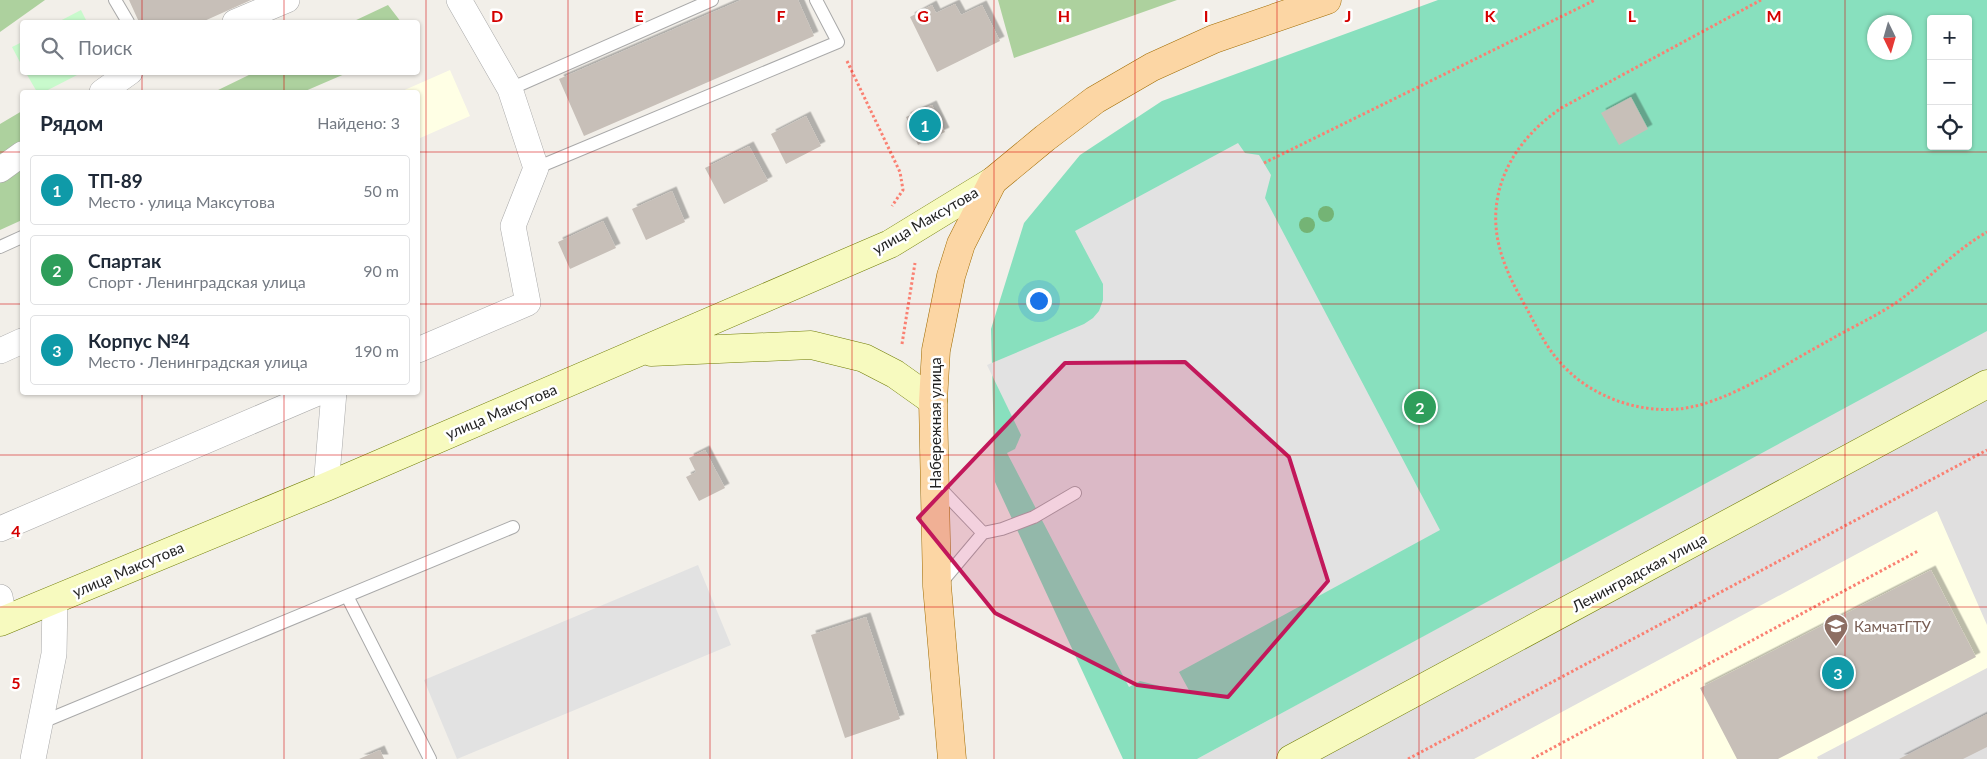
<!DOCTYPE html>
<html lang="ru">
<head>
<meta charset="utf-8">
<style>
  :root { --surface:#fff; --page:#f2f2f3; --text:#1f2937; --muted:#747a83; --line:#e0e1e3; --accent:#ea580c }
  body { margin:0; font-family:Lato,sans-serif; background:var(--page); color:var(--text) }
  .controls { position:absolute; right:15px; top:15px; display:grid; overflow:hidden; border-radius:5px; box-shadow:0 1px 4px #0004 }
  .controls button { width:45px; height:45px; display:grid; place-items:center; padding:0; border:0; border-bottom:1px solid var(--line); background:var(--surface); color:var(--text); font:25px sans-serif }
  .compass { position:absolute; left:1867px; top:15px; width:45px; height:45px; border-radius:50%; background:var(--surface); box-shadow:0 1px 4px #0004; rotate:175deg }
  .you { position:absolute; left:1038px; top:300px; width:18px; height:18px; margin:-12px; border:4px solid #fff; border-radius:50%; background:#1a73e8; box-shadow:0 0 0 8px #1a73e833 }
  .badge { display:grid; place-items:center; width:32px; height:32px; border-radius:50%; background:var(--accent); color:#fff; font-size:16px; font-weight:700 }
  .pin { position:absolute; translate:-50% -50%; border:2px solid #fff; box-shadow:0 1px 5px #0006 }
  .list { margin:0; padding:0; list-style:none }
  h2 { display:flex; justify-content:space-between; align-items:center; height:65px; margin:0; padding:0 20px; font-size:21px }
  h2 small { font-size:16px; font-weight:400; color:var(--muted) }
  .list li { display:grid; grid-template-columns:32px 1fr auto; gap:15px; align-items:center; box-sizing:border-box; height:70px; margin:0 10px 10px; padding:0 10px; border:1px solid var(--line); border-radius:5px }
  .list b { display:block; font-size:19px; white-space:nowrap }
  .list p { margin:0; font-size:16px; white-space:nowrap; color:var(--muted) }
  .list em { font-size:16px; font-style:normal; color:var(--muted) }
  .icon { flex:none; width:28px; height:28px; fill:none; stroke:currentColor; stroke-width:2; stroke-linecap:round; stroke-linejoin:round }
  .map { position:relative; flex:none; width:1987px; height:759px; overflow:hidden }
  .search { position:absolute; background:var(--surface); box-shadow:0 1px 4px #0004; left:20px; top:20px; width:400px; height:55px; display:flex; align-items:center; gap:12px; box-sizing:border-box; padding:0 18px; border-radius:5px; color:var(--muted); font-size:19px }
  .panel { position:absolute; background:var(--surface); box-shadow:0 1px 4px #0004; left:20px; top:90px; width:400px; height:305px; border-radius:5px }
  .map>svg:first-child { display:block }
  .residential { fill:#e0dfdf }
  .education { fill:#ffffe5 }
  .forest { fill:#add19e }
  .park { fill:#c8facc }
  .pitch { fill:#88e0be; fill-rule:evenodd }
  .parking { fill:#e2e2e2 }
  .building { fill:#c7bfb8; filter:url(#shadow) }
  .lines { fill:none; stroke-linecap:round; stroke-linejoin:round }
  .service-casing { stroke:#a9a9a9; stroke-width:14 }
  .minor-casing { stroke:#a9a9a9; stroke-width:26 }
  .secondary-casing { stroke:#707d05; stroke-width:29 }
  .primary-casing { stroke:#a06b00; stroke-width:29 }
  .path { stroke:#fa8072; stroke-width:3; stroke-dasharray:2.5 2.5; stroke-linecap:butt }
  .service { stroke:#fff; stroke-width:12 }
  .minor { stroke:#fff; stroke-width:25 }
  .secondary { stroke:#f7fabf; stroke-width:28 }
  .primary { stroke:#fcd6a4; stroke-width:28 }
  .tree { fill:#74b475 }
  .marked { fill:#c2185b; fill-opacity:0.2; stroke:#c2185b; stroke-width:4; stroke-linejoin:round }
  .grid { fill:none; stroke:#d40000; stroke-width:1; stroke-opacity:0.55 }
  .labels { text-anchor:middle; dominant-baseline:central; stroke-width:5; stroke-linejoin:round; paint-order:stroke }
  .street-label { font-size:15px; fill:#222; stroke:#fff }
  .education-label { font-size:15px; fill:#785e54; stroke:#fff; text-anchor:start }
  .grid-label { font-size:16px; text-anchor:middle; font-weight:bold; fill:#d40000; stroke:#fff; stroke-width:5; stroke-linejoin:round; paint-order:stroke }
</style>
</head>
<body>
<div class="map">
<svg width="1987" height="759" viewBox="0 0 1987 759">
  <defs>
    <filter id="shadow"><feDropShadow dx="4.5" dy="-4.5" stdDeviation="0" flood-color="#0004"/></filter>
  </defs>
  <rect width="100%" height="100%" fill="#f2efe9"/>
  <path class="residential" d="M1987 330V759H1197Z"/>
  <path class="education" d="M450 70 470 116 418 139V92H400Z
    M1937 511 1987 625V668L1817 757 1818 759H1474Z"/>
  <path class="forest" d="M0 0H45L0 32Z
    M998 0H1177L1014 58Z
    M388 5 401 22H352Z
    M253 73V72L347 73 303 92H214Z
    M22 111V220L0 230V124Z"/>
  <path class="park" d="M81 10 87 22H58Z
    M22 42V66L12 47Z
    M26 73H81L44 92H37Z"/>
  <path class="pitch" d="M1438 0H1987V331L1197 759H1123L995 482 991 329 1024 223 1080 155 1162 101ZM1931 19H1968V146H1931ZM1874 22H1904V52H1874Z"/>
  <path class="parking" d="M1238 143 1245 153 1259 155 1271 175 1265 198 1440 530 1179 672 1191 694 1140 681 1129 687 1007 453 1015 449 1021 435 987 365 1084 324 1093 318 1099 311 1103 300V284L1075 231Z
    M698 565 731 645 457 759 424 680Z"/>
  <path class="building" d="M129 0H251L202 22H139Z
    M741 0H798L814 36 584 136 559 79Z
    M955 4 961 15 982 5 1000 41 937 72 910 17 932 5 936 13Z
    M1631 97 1648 129 1619 145 1601 113Z
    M932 105 945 132 918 145 906 117Z
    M806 116 821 146 786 164 771 134Z
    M749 146 768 181 724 204 705 168Z
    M672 191 685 222 646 240 632 209Z
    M603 221 616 248 570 269 558 242Z
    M705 450 725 488 699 501 686 477 696 472 689 458Z
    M1931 570 1976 657 1778 759H1737L1700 688Z
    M866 617 900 719 845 738 811 635Z
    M1987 714V747L1963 759H1899Z
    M380 750 384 759H359Z"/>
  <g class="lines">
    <defs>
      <path id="service" d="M115 0 128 22
        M510 89 712 0
        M536 168 838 42 816 0
        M0 247 22 237
        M938 486 983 533
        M940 584 983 533 1002 529 1034 517 1075 493
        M347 596 430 759
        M40 723 513 527"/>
      <path id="minor" d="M235 22 287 0
        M102 92 130 72
        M0 170 22 154
        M418 350 528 303 513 226 536 168 510 89 459 0
        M0 351 22 341
        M326 487 334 392
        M0 529 320 392
        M0 597 5 620
        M33 759 54 654 55 600"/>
      <path id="secondary" d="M651 352 811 345 864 358 895 374 933 401
        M0 622 326 487 890 244 993 181
        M1291 759 1987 384"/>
      <path id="primary" d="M952 759 937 586 933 401 936 350 951 276 961 244 993 181 1045 138 1095 100 1152 67 1214 39 1327 0"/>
    </defs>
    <use href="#service" class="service-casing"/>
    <use href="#minor" class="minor-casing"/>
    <use href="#secondary" class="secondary-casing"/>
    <use href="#primary" class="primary-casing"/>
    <path class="path" d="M1761 0 1563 107C1511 141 1481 197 1503 259 1509 277 1518 293 1527 309 1536 326 1545 345 1558 360 1586 394 1634 413 1678 409 1725 405 1785 364 1828 341 1850 328 1875 317 1897 302 1928 280 1954 251 1987 232
      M847 61 900 172 903 190 892 206
      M1264 163 1595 0
      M902 344 915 263
      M1408 759 1987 450
      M1532 759 1918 551"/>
    <use href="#service" class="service"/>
    <use href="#minor" class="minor"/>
    <use href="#secondary" class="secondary"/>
    <use href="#primary" class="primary"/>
  </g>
  <g class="tree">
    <circle cx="1326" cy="214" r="8"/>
    <circle cx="1307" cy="225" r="8"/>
  </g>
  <path class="marked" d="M1185 362 1289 457 1328 581 1228 697 1137 685 995 613 918 518 1065 363Z"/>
  <path class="grid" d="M142 0V22M284 0V22M426 0V759M568 0V759M710 0V759M852 0V759M994 0V759M1135 0V759M1277 0V759M1419 0V759M1561 0V759M1703 0V759M1845 0V759M142 72V92M284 72V92M0 152H22M418 152H1987M0 304H22M418 304H1987M142 392V759M284 392V759M0 455H1987M0 607H1987"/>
  <defs>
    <symbol id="university-pin" viewBox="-11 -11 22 30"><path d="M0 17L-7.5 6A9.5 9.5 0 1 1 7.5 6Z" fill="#8d6e63" stroke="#fff"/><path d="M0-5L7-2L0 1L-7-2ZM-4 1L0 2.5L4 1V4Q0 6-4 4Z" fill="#fff"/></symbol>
  </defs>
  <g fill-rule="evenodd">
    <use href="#university-pin" x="1822" y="612" width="28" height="38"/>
  </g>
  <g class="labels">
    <g class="street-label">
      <text transform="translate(925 220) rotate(-30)">улица Максутова</text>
      <text transform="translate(501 411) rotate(-23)">улица Максутова</text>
      <text transform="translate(935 423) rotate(-90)">Набережная улица</text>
      <text transform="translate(128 569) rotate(-23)">улица Максутова</text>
      <text transform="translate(1639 572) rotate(-28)">Ленинградская улица</text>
    </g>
    <g class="education-label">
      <text x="1854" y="626">КамчатГТУ</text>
    </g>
  </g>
  <g class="grid-label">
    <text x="497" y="22">D</text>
    <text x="639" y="22">E</text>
    <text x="781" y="22">F</text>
    <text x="923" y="22">G</text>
    <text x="1064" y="22">H</text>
    <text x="1206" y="22">I</text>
    <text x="1348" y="22">J</text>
    <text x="1490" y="22">K</text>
    <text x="1632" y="22">L</text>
    <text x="1774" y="22">M</text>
    <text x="16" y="537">4</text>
    <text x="16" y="689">5</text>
  </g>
</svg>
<div class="controls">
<button>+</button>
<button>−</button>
<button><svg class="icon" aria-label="locate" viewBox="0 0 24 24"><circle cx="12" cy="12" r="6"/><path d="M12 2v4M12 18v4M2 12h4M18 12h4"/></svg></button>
</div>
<svg class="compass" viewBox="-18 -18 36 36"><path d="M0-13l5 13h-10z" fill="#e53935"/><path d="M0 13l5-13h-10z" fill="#747a83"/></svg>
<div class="you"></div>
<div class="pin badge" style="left:925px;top:125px;background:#0f9aa8">1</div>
<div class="pin badge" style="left:1420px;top:407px;background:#2e9e5b">2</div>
<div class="pin badge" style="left:1838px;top:673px;background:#0f9aa8">3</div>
<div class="search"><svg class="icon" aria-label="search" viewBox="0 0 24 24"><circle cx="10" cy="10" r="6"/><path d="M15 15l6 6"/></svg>Поиск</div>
<section class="panel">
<h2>Рядом<small>Найдено: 3</small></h2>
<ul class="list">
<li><span class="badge" style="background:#0f9aa8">1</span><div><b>ТП-89</b><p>Место · улица Максутова</p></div><em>50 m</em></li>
<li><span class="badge" style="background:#2e9e5b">2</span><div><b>Спартак</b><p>Спорт · Ленинградская улица</p></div><em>90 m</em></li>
<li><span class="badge" style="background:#0f9aa8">3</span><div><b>Корпус №4</b><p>Место · Ленинградская улица</p></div><em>190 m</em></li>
</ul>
</section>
</div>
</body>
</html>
